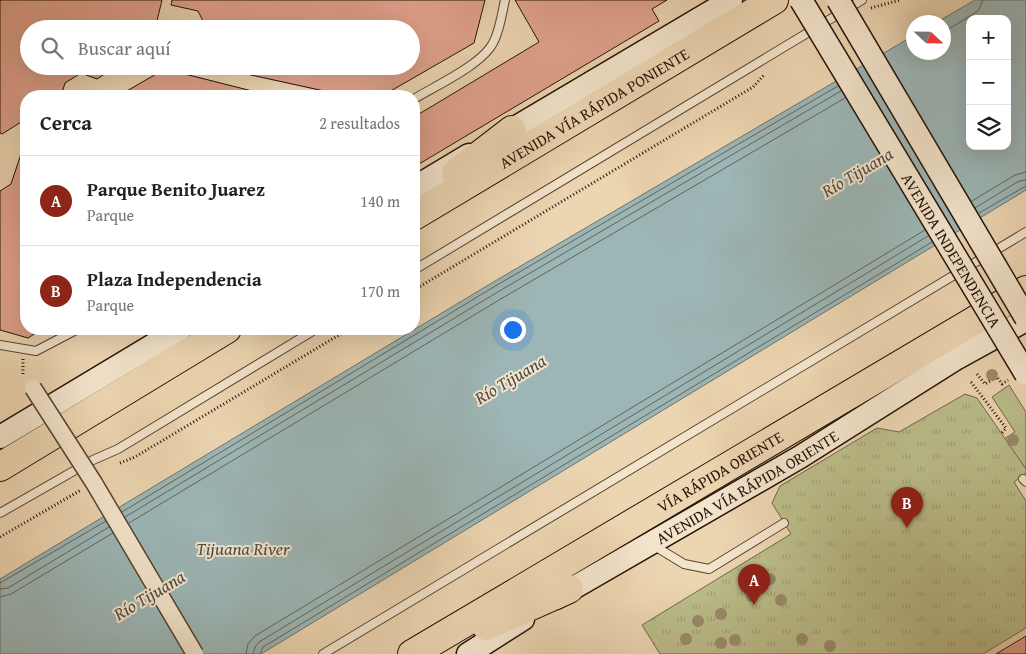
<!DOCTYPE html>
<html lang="es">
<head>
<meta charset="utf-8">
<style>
  :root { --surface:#fff; --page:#f2f2f2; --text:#202124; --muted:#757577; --line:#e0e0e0; --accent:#8f2418 }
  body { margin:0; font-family:"Gentium Book Plus",serif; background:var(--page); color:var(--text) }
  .controls { position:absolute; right:15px; top:15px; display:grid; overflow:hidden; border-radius:10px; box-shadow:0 5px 20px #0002 }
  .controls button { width:45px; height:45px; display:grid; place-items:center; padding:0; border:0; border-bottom:1px solid var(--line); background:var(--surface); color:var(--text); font:25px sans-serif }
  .compass { position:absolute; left:906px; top:15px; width:45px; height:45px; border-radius:50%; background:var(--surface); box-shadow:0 5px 20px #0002; rotate:112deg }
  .you { position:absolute; left:512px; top:329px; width:18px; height:18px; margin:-12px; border:4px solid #fff; border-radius:50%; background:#1a73e8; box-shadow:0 0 0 8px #1a73e833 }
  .badge { display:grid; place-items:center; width:32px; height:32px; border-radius:50%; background:var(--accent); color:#fff; font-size:16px; font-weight:700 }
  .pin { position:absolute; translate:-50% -41px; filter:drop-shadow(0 1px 2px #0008) }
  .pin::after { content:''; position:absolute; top:26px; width:18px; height:15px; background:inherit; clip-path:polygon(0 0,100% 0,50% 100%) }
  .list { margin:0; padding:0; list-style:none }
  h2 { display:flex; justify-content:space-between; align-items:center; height:65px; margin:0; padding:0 20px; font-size:21px }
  h2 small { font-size:16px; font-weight:400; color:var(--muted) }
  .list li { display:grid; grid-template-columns:32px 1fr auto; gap:15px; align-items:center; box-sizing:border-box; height:90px; padding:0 20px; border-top:1px solid var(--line) }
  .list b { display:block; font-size:19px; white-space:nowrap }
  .list p { margin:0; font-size:16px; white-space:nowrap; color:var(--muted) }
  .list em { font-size:16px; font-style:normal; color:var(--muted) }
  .icon { flex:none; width:28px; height:28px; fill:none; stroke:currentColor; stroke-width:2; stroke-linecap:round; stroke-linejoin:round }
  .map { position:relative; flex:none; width:1026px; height:654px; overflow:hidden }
  .search { position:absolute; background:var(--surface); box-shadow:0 5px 20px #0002; left:20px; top:20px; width:400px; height:55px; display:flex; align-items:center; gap:12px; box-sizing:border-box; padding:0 18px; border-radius:28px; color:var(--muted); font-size:19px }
  .panel { position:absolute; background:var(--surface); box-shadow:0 5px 20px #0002; left:20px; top:90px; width:400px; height:245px; border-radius:20px }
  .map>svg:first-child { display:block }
  .green { fill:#babc89; stroke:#706647 }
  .park { fill:url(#park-tufts); stroke:#706647 }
  .water { fill:#9cb6b6; stroke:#6c746f; fill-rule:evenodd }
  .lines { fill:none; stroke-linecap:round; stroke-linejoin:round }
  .shore { stroke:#60645e; stroke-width:1 }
  .building { fill:#e1a28d; stroke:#251105 }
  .lane-casing { stroke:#574230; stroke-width:10 }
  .secondary-casing { stroke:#251105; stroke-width:25 }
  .highway-casing { stroke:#251105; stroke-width:30 }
  .path { stroke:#251105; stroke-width:3; stroke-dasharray:1 2.5; stroke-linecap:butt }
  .lane { stroke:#f3e4cc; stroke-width:8 }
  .secondary { stroke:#f3e4cc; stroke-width:22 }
  .highway { stroke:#ecd5b1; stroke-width:28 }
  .street-bridge-casing { stroke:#574230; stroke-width:19; stroke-linecap:butt }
  .secondary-bridge-casing { stroke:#251105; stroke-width:25; stroke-linecap:butt }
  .street-bridge { stroke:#f3e4cc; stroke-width:16 }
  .secondary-bridge { stroke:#f3e4cc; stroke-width:22 }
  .tree { fill:#9b8a6c }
  .labels { text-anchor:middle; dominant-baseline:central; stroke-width:4; stroke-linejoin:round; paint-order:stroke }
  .street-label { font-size:16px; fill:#251105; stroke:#f3e4cc }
  .water-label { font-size:18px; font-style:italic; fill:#4f4b43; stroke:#f3e4cc }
</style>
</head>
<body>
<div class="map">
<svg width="1026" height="654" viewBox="0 0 1026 654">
  <defs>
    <pattern id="park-tufts" width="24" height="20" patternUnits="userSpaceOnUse" patternTransform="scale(1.25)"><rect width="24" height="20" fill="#babc89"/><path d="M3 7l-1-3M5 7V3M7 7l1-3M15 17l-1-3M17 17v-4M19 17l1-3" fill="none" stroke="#a0a175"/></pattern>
  </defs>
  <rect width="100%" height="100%" fill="#ecd5b1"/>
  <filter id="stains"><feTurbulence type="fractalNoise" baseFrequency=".004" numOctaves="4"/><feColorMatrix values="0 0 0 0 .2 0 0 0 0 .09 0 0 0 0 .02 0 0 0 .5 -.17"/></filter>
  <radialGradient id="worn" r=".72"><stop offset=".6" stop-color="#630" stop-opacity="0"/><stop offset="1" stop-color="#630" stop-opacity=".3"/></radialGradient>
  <path class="green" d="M1009 385 1026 412V469L1004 439 1015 432 992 397Z"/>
  <path class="park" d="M965 394 977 398 1026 469V473L1014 482 1026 501V628L983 654H660L642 625 791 534 772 503 780 486 877 428 899 432Z"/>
  <path class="water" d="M975 0H1026V190L261 654H0V579L490 284 913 36 914 52H944V22H937ZM970 19H1007V146H970Z"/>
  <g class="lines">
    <path class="shore" d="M944 32 978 11 983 0
      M972 201 1015 175 1026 172
      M975 208 1019 181 1026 180
      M979 213 1026 186
      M122 512 492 288 838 86
      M125 517 496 293 841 91
      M129 523 499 300 845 98
      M0 583 106 521
      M0 589 8 588 109 527
      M0 597 11 594 113 533
      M246 654 248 644 255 636 925 230
      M253 654 255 647 259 642 928 236
      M260 654 263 647 932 242"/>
  </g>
  <path class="building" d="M0 0H162L155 29H29V66H117L97 79 81 73 65 83 61 96H26V119L2 134 0 133Z
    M172 0H485L474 43 382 96H347L210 66H411V29H207L198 11 171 5Z
    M515 0H667L652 9 659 21 414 167V117L539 42Z
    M165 69 260 93V96H118Z
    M26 151V329H42L28 338 0 330V191L11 184 21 154Z
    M1026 636V654H996Z"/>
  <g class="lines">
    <defs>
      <path id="lane" d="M414 99C435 86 484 64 494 41 500 29 502 13 505 0
        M414 270 862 0
        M0 345 36 351 78 329
        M1023 479 1026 482
        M0 513 93 460 118 449 316 329
        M653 545 684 564 709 569 784 523
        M323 654 1026 232"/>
      <g id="secondary">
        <path d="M498 138 731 0"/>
        <path d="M414 188 469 155"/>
        <path d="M0 437 180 329"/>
        <path id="s1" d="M556 598 800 457 957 358 1026 320"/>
        <path d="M468 654 523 619"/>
      </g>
      <g id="highway">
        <path d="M456 173 512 130"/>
        <path id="s2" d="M414 216 774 0"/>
        <path d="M0 467 227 329"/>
        <path d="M486 626 569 589"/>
        <path id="s3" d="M412 654 1026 290"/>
      </g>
    </defs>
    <use href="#lane" class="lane-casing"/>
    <use href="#secondary" class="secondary-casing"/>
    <use href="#highway" class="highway-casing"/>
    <path class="path" d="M871 8 900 0
      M414 290 753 87 764 75
      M23 359V375
      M977 374 985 384 997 377 1002 384 1008 380
      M971 382 1006 428 1002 433
      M120 463 135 457 349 329
      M0 537 81 490"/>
    <use href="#lane" class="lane"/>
    <use href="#secondary" class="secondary"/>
    <use href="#highway" class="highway"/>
    <defs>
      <path id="street-bridge" d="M33 388 94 483 195 654"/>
      <g id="secondary-bridge">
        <path id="s4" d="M801 0 1026 374"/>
        <path d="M838 0 1026 318"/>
      </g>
    </defs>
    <use href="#street-bridge" class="street-bridge-casing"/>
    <use href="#secondary-bridge" class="secondary-bridge-casing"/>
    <use href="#street-bridge" class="street-bridge"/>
    <use href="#secondary-bridge" class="secondary-bridge"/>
  </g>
  <g class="tree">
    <circle cx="992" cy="375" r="6"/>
    <circle cx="1013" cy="440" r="6"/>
    <circle cx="770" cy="579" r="6"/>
    <circle cx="752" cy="596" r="6"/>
    <circle cx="781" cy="600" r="6"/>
    <circle cx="721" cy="614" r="6"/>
    <circle cx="698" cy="621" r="6"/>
    <circle cx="686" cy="639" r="6"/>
    <circle cx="802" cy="639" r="6"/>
    <circle cx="735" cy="640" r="6"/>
    <circle cx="721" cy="643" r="6"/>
    <circle cx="830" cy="646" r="6"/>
  </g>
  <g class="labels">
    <g class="street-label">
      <text stroke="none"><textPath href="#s2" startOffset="210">AVENIDA VÍA RÁPIDA PONIENTE</textPath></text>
      <text stroke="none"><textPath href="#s4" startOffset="292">AVENIDA INDEPENDENCIA</textPath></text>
      <text stroke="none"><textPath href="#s3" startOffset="358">VÍA RÁPIDA ORIENTE</textPath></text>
      <text stroke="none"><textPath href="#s1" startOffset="221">AVENIDA VÍA RÁPIDA ORIENTE</textPath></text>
    </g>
    <g class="water-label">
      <text transform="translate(857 172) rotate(-31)">Río Tijuana</text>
      <text transform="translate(510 379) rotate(-31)">Río Tijuana</text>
      <text x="243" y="548">Tijuana River</text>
      <text transform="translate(149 595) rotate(-31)">Río Tijuana</text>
    </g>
  </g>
  <rect width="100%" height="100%" filter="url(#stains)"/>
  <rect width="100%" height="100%" fill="url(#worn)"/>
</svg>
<div class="controls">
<button>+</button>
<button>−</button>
<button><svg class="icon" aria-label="layers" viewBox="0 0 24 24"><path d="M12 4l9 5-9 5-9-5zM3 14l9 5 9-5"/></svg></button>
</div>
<svg class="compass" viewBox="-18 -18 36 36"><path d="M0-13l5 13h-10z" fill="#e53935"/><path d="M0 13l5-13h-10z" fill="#757577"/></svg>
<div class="you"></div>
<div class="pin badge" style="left:754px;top:605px">A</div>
<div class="pin badge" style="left:907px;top:528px">B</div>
<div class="search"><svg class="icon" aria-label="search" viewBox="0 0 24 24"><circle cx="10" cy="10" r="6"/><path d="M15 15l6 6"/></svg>Buscar aquí</div>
<section class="panel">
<h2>Cerca<small>2 resultados</small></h2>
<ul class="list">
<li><span class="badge">A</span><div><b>Parque Benito Juarez</b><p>Parque</p></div><em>140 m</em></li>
<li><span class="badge">B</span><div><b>Plaza Independencia</b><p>Parque</p></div><em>170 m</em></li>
</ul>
</section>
</div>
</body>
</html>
